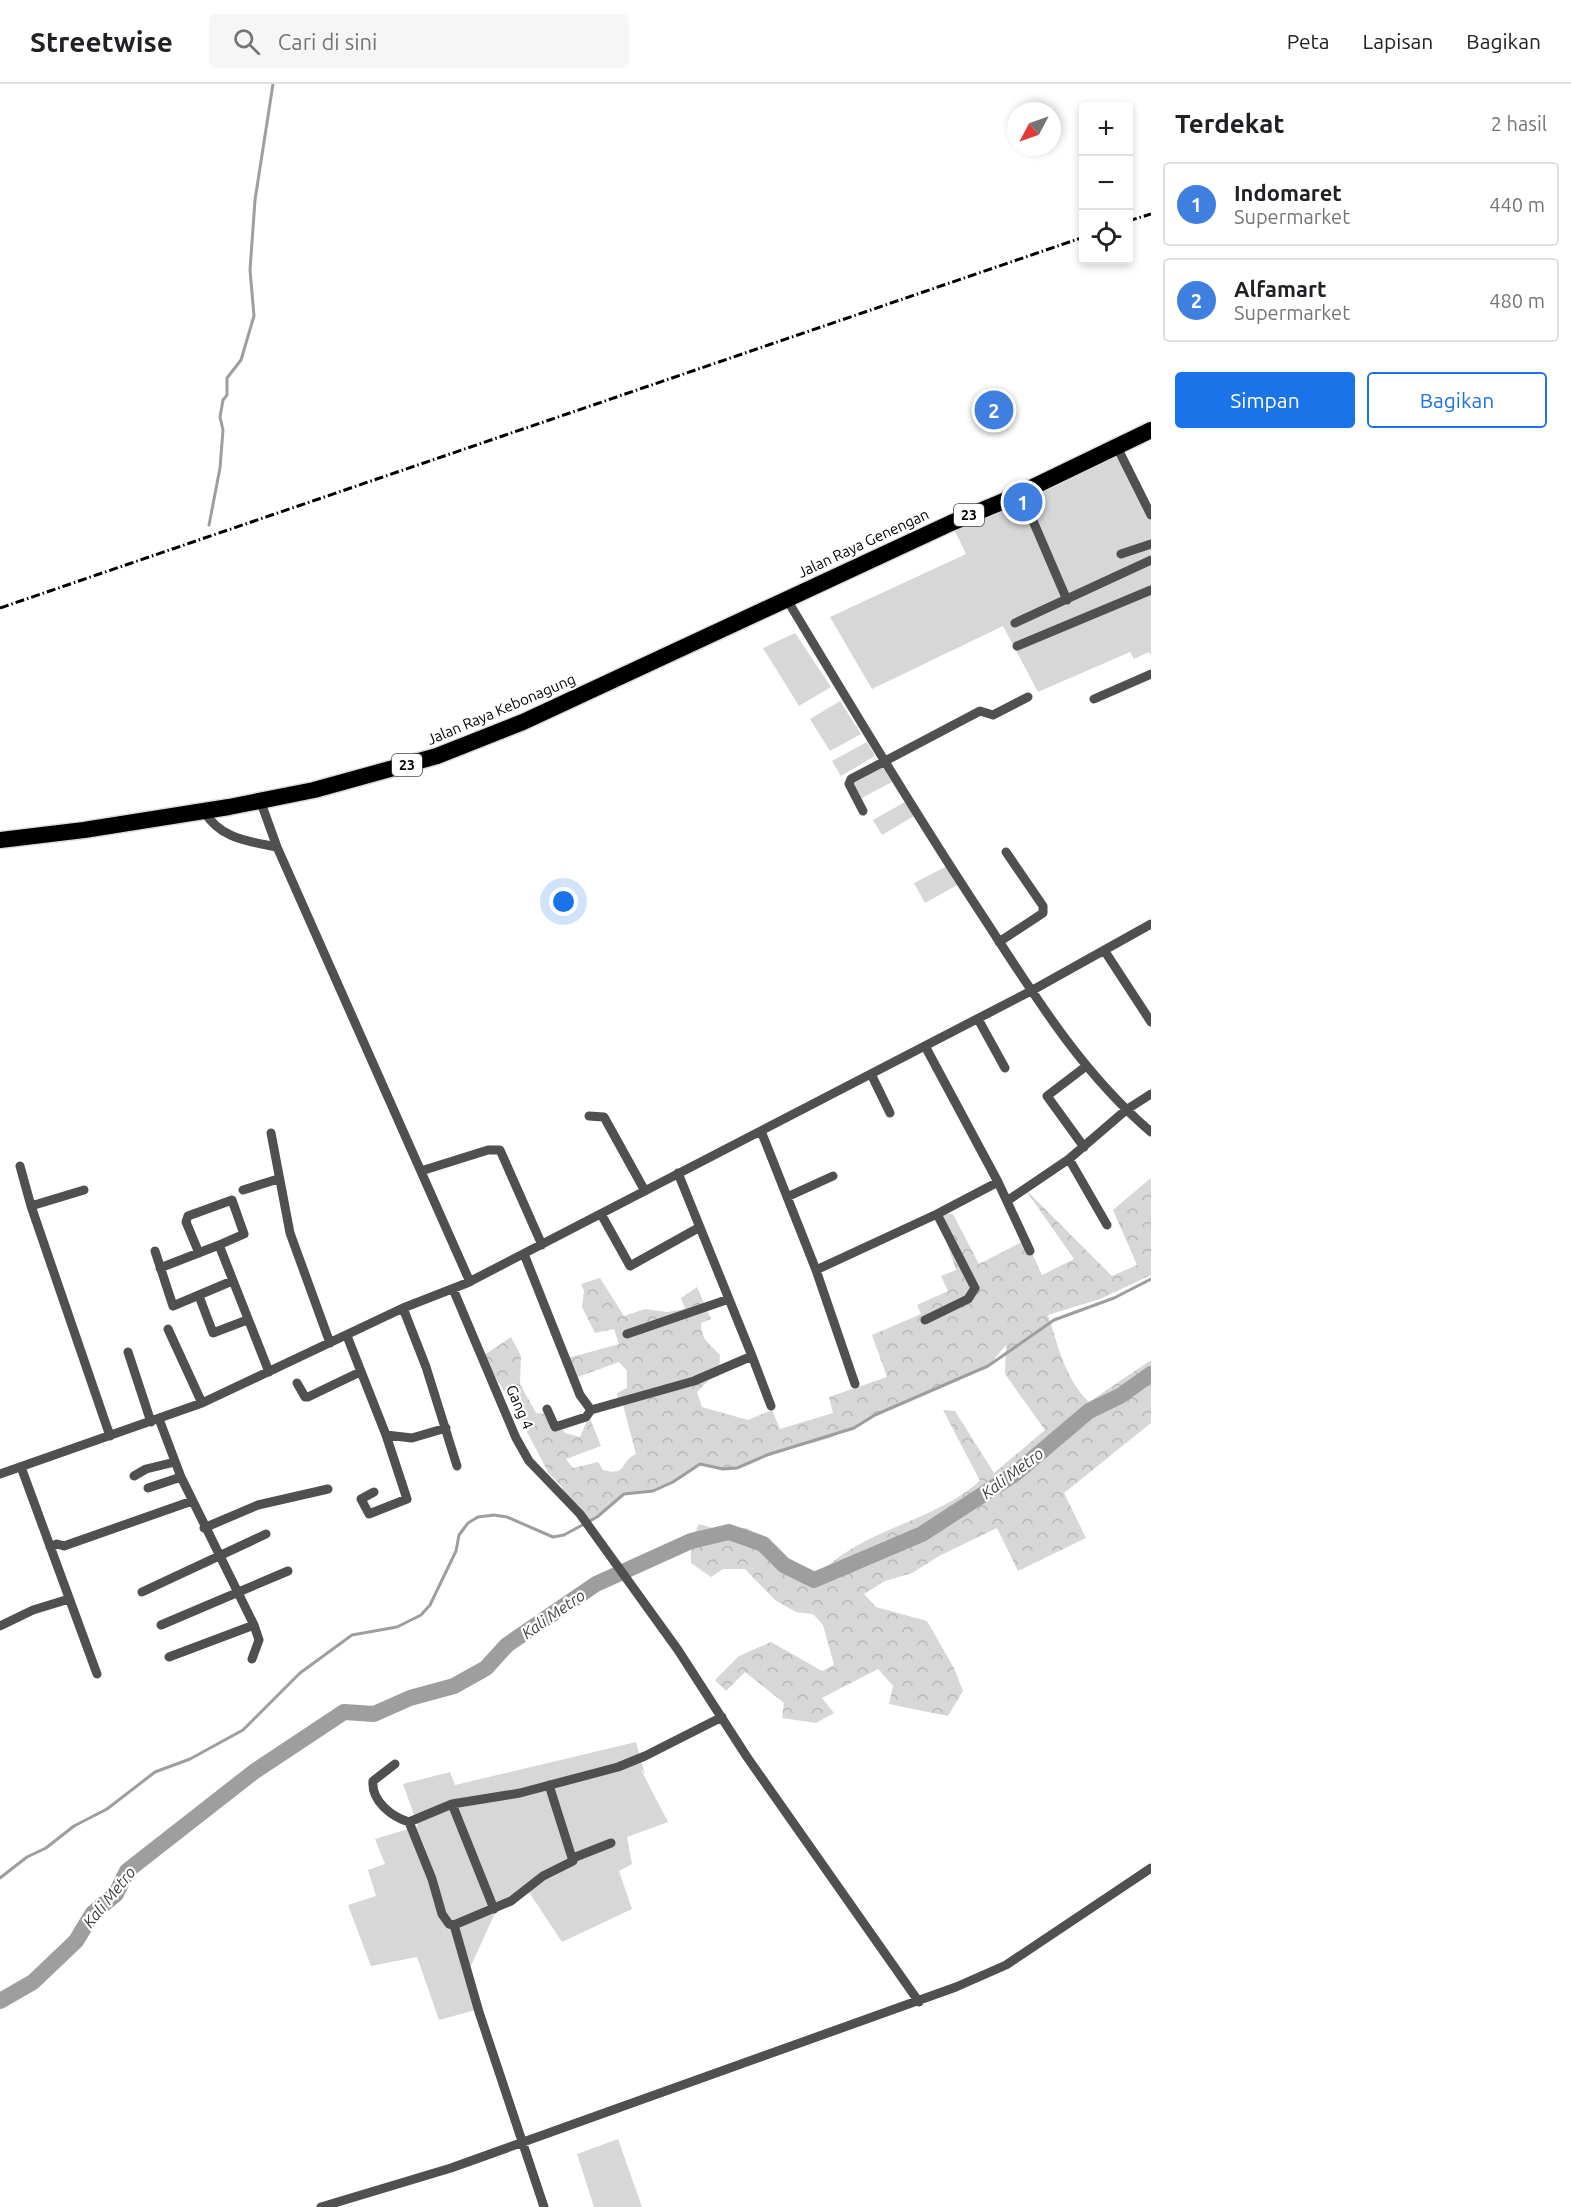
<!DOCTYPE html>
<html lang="id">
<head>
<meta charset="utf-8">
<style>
  :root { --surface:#fff; --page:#f6f6f6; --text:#202124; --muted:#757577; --line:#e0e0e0; --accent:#1a73e8 }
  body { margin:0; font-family:Ubuntu,sans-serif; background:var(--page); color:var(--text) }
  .controls { position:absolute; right:18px; top:18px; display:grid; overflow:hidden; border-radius:6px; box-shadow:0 3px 9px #0003 }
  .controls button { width:54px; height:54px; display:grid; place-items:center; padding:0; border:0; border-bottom:2px solid var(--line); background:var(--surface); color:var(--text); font:30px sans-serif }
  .compass { position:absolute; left:1007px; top:18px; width:54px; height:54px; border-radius:50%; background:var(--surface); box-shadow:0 3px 9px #0003; rotate:229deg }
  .you { position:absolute; left:564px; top:818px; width:21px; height:21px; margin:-15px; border:4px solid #fff; border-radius:50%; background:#1a73e8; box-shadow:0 0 0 9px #1a73e833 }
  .badge { display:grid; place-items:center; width:39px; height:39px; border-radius:50%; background:var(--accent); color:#fff; font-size:20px; font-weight:700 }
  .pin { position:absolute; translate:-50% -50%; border:3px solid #fff; box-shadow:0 2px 6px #0006 }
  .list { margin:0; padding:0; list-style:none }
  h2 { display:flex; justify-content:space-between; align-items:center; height:78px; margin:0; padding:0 24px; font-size:26px }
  h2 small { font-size:20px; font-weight:400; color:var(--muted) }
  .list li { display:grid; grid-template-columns:39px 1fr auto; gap:18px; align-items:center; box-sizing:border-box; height:84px; margin:0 12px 12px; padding:0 12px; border:2px solid var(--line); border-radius:6px }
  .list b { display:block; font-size:22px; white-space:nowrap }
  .list p { margin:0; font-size:20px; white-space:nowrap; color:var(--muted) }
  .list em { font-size:20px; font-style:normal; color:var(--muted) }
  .actions { display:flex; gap:12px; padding:18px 24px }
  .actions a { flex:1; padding:14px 0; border:2px solid var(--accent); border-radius:6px; text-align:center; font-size:21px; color:var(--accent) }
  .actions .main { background:var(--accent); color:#fff }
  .icon { flex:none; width:33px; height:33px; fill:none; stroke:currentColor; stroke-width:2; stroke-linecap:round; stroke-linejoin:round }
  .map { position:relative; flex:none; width:1151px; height:2123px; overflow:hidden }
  header { display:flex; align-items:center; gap:36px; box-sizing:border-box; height:84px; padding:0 30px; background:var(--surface); border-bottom:2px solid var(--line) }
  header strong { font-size:28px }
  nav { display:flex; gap:33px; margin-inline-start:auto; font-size:21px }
  .search { width:420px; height:54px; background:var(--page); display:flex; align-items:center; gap:15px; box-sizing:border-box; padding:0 21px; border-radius:6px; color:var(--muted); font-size:22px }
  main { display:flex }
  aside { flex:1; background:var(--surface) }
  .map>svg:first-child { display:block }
  .forest { fill:url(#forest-crowns) }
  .green { fill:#d7d7d7 }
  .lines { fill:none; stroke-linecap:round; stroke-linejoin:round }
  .stream { stroke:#9e9e9e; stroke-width:3 }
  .river { stroke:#9e9e9e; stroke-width:16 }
  .highway-casing { stroke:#dbdbdb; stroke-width:19 }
  .street { stroke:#505050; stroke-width:9 }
  .highway { stroke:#000; stroke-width:16 }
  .rail { stroke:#000; stroke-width:3; stroke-dasharray:9 3 1.5 3; stroke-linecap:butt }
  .labels { text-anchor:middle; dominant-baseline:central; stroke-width:4.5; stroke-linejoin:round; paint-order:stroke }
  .shield { fill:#fff; stroke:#4c4c4c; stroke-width:1.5 }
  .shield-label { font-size:14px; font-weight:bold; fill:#000 }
  .street-label { font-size:15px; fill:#000; stroke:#fff }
  .water-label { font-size:16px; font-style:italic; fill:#3f3f3f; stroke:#fff }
</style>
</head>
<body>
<header>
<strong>Streetwise</strong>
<div class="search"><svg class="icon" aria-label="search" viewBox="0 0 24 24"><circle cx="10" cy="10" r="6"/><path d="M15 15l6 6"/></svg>Cari di sini</div>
<nav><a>Peta</a><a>Lapisan</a><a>Bagikan</a></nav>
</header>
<main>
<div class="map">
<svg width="1151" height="2123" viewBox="0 0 1151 2123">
  <defs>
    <pattern id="forest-crowns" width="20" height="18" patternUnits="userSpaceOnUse" patternTransform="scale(1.5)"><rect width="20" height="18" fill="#d7d7d7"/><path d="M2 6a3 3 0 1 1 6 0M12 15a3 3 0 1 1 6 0" fill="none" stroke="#b7b7b7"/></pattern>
  </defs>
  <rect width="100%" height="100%" fill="#fff"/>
  <path class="forest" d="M1151 1094V1191L1100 1215 1048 1231C1058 1261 1065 1295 1089 1318L1151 1276V1339L1064 1409 1086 1454 1018 1487 997 1444 941 1471 912 1489 885 1497 864 1510 876 1523 927 1537 954 1584 963 1607 948 1632 889 1620 893 1602 878 1585 822 1614 834 1629 816 1639 782 1634 784 1619 745 1588 726 1607 715 1596 739 1572 771 1558 822 1587 834 1581 823 1541 813 1530 796 1528 775 1516 745 1485H723L711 1493 691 1479V1457L699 1440 713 1444H747L767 1458 784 1481 814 1496C857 1445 931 1440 980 1397L943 1326 955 1327 994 1389 1045 1346 1005 1290 1006 1261 988 1282 920 1311 830 1354 767 1371 737 1384 723 1385 700 1380 673 1398 653 1407 624 1410 587 1439 561 1406 563 1404 548 1388 508 1312 481 1273 511 1253 521 1272 520 1300 536 1329 550 1330 565 1349 580 1353 589 1332 601 1362 566 1375 573 1384 598 1378 603 1386C628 1393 619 1377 636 1370L622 1317 619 1320 617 1309 627 1304V1287L619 1278 575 1294 568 1274 619 1260 614 1245 595 1249 582 1223 584 1207 581 1200 600 1194 624 1232 645 1225 667 1228 685 1225 681 1214 697 1203 711 1235 701 1239C701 1256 709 1259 720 1271L719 1292 709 1296 697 1308 702 1323 748 1336 772 1326 780 1345 833 1329 829 1313 887 1293 872 1251 921 1230 917 1221 948 1207 941 1192 956 1186 937 1130H953L979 1180 1026 1156 1042 1191 1074 1175 1025 1105 1112 1192 1137 1181 1113 1126Z"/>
  <path class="green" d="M1116 361 1129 395 1151 437V571L1149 568 1134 575 1130 568 1038 608 1003 542 872 605 830 533 966 470 951 439Z
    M795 549 831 603 799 622 763 564Z
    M840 617 861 650 830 667 810 635Z
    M867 658 875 672 841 692 832 677Z
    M882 682 892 698 860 715 851 701Z
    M905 718 914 732 882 751 873 736Z
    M947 782 959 800 925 819 914 799Z
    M636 1658 645 1691 640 1684 668 1738 627 1753 632 1780 619 1787 632 1825 562 1858 527 1805 496 1827 469 1886 483 1924 439 1936 417 1873 371 1882 348 1821 376 1812 368 1786 385 1780 375 1755 418 1742 403 1700 450 1688 455 1701Z
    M618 2055 642 2123H594L577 2070Z"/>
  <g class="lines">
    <path class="stream" d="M209 441 220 384 223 346 220 333 223 316 227 311V294L241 276 254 232 250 186 255 116 273 0
      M0 1794 27 1773 46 1764 74 1742 107 1725 155 1688 190 1675 243 1646 300 1589 352 1551 397 1543 421 1531 430 1521 456 1467 459 1451 468 1439 478 1433 494 1431 507 1433 553 1453 564 1451 597 1433 624 1410 653 1407 673 1398 700 1380 723 1385 737 1384 767 1371 854 1344 875 1331 988 1282 1054 1236 1114 1214 1151 1195"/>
    <path class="river" d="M0 1917 33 1898 76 1857 93 1829 116 1810 127 1787 255 1687 344 1628 374 1630 410 1614 454 1602 486 1584 507 1561 596 1500 691 1457 729 1448 763 1460 784 1481 814 1496 922 1450 1016 1389 1089 1327 1120 1312 1151 1290"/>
    <defs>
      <path id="highway" d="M0 756 84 746 229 723 314 706 437 672 523 638 951 439 1004 417 1151 346"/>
    </defs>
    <use href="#highway" class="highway-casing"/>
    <path class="street" d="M1116 361 1151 431
      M1021 409 1067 516
      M1121 470 1151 460
      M786 514C851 622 915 729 984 834 1034 911 1081 988 1151 1048
      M1015 539 1151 476
      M1017 562 1151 506
      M1094 615 1151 590
      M260 716 277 763
      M204 727C220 755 248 757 277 763L470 1198
      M863 727 849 700 851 695 980 627 993 631 1028 613
      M999 858 1043 829V822L1006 768
      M1104 866 1151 938
      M978 935 1005 984
      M925 962 998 1098 1030 1167
      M871 990 890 1029
      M589 1032 604 1033 645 1107
      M761 1047 816 1186 855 1300
      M271 1049 290 1149 330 1259
      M1084 1063 1047 1012 1085 983
      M1069 1075 1107 1141
      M20 1082 31 1122 110 1352
      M421 1087 488 1066H500L542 1161
      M243 1106 278 1095
      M787 1113 833 1092
      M1007 1117 1069 1075 1126 1026 1151 1010
      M31 1122 84 1106
      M601 1130 630 1182 700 1143
      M155 1167 173 1222 232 1197
      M199 1169 186 1138 188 1132 232 1116 244 1150 219 1161 269 1288
      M524 1170 580 1311 591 1326 694 1297 752 1272 678 1089
      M160 1184 219 1161
      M816 1186 937 1130 998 1098
      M453 1205 516 1354 529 1377 580 1430 678 1566 747 1673 919 1918
      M199 1212 213 1249 247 1236
      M403 1224 426 1283 457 1382
      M925 1236 968 1215 975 1204 937 1130
      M168 1245 202 1319
      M627 1250 729 1215
      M347 1252 386 1351 407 1415 369 1430 361 1415 374 1408
      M128 1268 151 1338
      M752 1272 771 1322
      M297 1299 305 1313H308L360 1288
      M547 1325 555 1343 586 1333 591 1326
      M159 1335 181 1393 254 1541 259 1556 252 1575
      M386 1351 412 1354 446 1344
      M21 1383 97 1590
      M0 1390 202 1319 403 1224 467 1199 1031 907 1151 840
      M134 1392 146 1385 175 1378
      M148 1404 181 1393
      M204 1444 258 1421 328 1405
      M50 1463 57 1460 64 1462 192 1417
      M142 1508 266 1450
      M161 1541 288 1487
      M0 1542 33 1526 69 1515
      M169 1573 254 1541
      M395 1680 373 1697C371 1717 392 1733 409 1738
      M452 1720 494 1825
      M573 1774 611 1759
      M454 1841 511 1817 543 1792 573 1777 549 1701
      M321 2123 451 2084 956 1903 1006 1881 1151 1784
      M544 2123 479 1928 454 1841 449 1840 442 1830 432 1795 409 1738 452 1720 520 1709 618 1683 645 1672 722 1633"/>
    <use href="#highway" class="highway"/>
    <path class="rail" d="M1128 137 1151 130
      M0 524 1084 153"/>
  </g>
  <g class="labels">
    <g class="shield">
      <rect x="954" y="420" width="30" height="22" rx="4.5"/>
      <rect x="392" y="670" width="30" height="22" rx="4.5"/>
    </g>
    <g class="shield-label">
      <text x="969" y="431">23</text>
      <text x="407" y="681">23</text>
    </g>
    <g class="street-label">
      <text transform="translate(863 459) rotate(-25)">Jalan Raya Genengan</text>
      <text transform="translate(501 625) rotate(-23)">Jalan Raya Kebonagung</text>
      <text transform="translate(520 1323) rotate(67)">Gang 4</text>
    </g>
    <g class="water-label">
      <text transform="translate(1012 1389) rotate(-37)">Kali Metro</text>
      <text transform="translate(553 1530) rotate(-35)">Kali Metro</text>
      <text transform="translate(109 1813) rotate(-51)">Kali Metro</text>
    </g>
  </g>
</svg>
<div class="controls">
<button>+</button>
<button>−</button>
<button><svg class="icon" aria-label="locate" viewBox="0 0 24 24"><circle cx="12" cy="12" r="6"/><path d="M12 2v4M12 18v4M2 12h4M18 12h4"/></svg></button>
</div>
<svg class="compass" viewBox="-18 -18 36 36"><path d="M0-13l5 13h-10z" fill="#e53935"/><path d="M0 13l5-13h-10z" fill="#757577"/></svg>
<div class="you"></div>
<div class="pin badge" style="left:1023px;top:418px;background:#3f7fe0">1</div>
<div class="pin badge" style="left:994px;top:326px;background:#3f7fe0">2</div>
</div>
<aside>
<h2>Terdekat<small>2 hasil</small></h2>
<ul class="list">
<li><span class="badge" style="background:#3f7fe0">1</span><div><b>Indomaret</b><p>Supermarket</p></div><em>440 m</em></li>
<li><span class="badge" style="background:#3f7fe0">2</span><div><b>Alfamart</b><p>Supermarket</p></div><em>480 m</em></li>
</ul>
<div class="actions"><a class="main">Simpan</a><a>Bagikan</a></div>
</aside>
</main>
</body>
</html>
